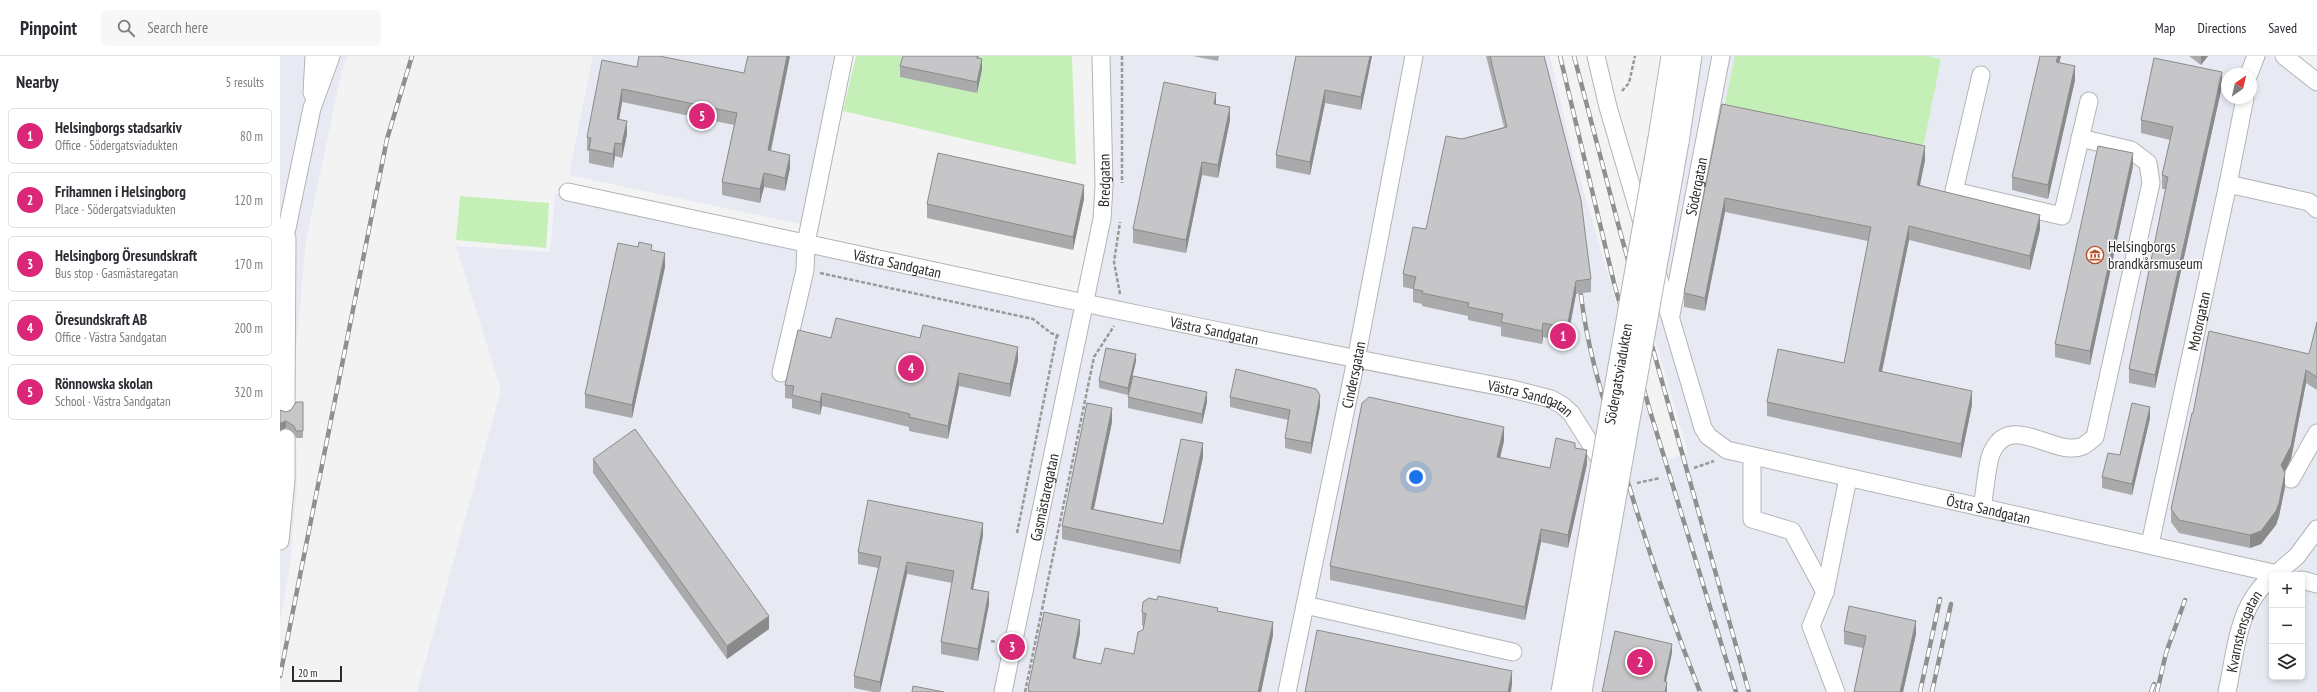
<!DOCTYPE html>
<html lang="en">
<head>
<meta charset="utf-8">
<style>
  :root { --surface:#fff; --page:#f7f7f7; --text:#2b2b33; --muted:#7c7c81; --line:#e1e1e2; --accent:#db2777 }
  body { margin:0; font-family:"PT Sans Narrow",sans-serif; background:var(--page); color:var(--text) }
  .controls { position:absolute; right:12px; bottom:12px; display:grid; overflow:hidden; border-radius:6px; box-shadow:0 2px 6px #0003 }
  .controls button { width:36px; height:36px; display:grid; place-items:center; padding:0; border:0; border-bottom:1px solid var(--line); background:var(--surface); color:var(--text); font:20px sans-serif }
  .compass { position:absolute; left:1941px; top:12px; width:36px; height:36px; border-radius:50%; background:var(--surface); box-shadow:0 2px 6px #0003; rotate:34deg }
  .scale { position:absolute; left:12px; bottom:10px; width:50px; box-sizing:border-box; padding-left:4px; border:2px solid #2a2a2a; border-top:0; font-size:11px; line-height:14px; white-space:nowrap; color:#2a2a2a; -webkit-text-stroke:3px #fff; paint-order:stroke }
  .you { position:absolute; left:1136px; top:421px; width:14px; height:14px; margin:-10px; border:3px solid #fff; border-radius:50%; background:#1a73e8; box-shadow:0 0 0 6px #1a73e833 }
  .badge { display:grid; place-items:center; width:26px; height:26px; border-radius:50%; background:var(--accent); color:#fff; font-size:13px; font-weight:700 }
  .pin { position:absolute; translate:-50% -50%; border:2px solid #fff; box-shadow:0 1px 4px #0006 }
  .list { margin:0; padding:0; list-style:none }
  h2 { display:flex; justify-content:space-between; align-items:center; height:52px; margin:0; padding:0 16px; font-size:17px }
  h2 small { font-size:13px; font-weight:400; color:var(--muted) }
  .list li { display:grid; grid-template-columns:26px 1fr auto; gap:12px; align-items:center; box-sizing:border-box; height:56px; margin:0 8px 8px; padding:0 8px; border:1px solid var(--line); border-radius:6px }
  .list b { display:block; font-size:15px; white-space:nowrap }
  .list p { margin:0; font-size:13px; white-space:nowrap; color:var(--muted) }
  .list em { font-size:13px; font-style:normal; color:var(--muted) }
  .icon { flex:none; width:22px; height:22px; fill:none; stroke:currentColor; stroke-width:2; stroke-linecap:round; stroke-linejoin:round }
  .map { position:relative; flex:none; width:2037px; height:636px; overflow:hidden }
  header { display:flex; align-items:center; gap:24px; box-sizing:border-box; height:56px; padding:0 20px; background:var(--surface); border-bottom:1px solid var(--line) }
  header strong { font-size:19px }
  nav { display:flex; gap:22px; margin-inline-start:auto; font-size:14px }
  .search { width:280px; height:36px; background:var(--page); display:flex; align-items:center; gap:10px; box-sizing:border-box; padding:0 14px; border-radius:6px; color:var(--muted); font-size:15px }
  main { display:flex }
  aside { flex:1; background:var(--surface) }
  .map>svg:first-child { display:block }
  .built { fill:#e7eaf3; fill-rule:evenodd }
  .green { fill:#c4f0b8 }
  .lines { fill:none; stroke-linecap:round; stroke-linejoin:round }
  .minor-casing { stroke:#b4b4b6; stroke-width:19 }
  .major-casing { stroke:#b4b4b6; stroke-width:23 }
  .path { stroke:#999; stroke-width:2.5; stroke-dasharray:4 2; stroke-linecap:butt }
  .minor { stroke:#fff; stroke-width:17 }
  .major { stroke:#fff; stroke-width:21 }
  .rail-casing { stroke:#8f8f8f; stroke-width:4.5 }
  .rail { stroke:#fff; stroke-width:3; stroke-dasharray:9; stroke-linecap:butt }
  .major-bridge-casing { stroke:#b4b4b6; stroke-width:23; stroke-linecap:butt }
  .major-bridge { stroke:#fff; stroke-width:21 }
  .wall { fill:#aaa9ab }
  .shaded-wall { fill:#8b8a8b }
  .building { fill:#c6c5c7; stroke:#8b8a8b }
  .labels { text-anchor:middle; dominant-baseline:central; stroke-width:3; stroke-linejoin:round; paint-order:stroke }
  .street-label { font-size:15px; fill:#2a2a2a; stroke:#fff }
  .poi-label { font-size:15px; fill:#2a2a2a; stroke:#fff; text-anchor:start }
</style>
</head>
<body>
<header>
<strong>Pinpoint</strong>
<div class="search"><svg class="icon" aria-label="search" viewBox="0 0 24 24"><circle cx="10" cy="10" r="6"/><path d="M15 15l6 6"/></svg>Search here</div>
<nav><a>Map</a><a>Directions</a><a>Saved</a></nav>
</header>
<main>
<aside>
<h2>Nearby<small>5 results</small></h2>
<ul class="list">
<li><span class="badge">1</span><div><b>Helsingborgs stadsarkiv</b><p>Office · Södergatsviadukten</p></div><em>80 m</em></li>
<li><span class="badge">2</span><div><b>Frihamnen i Helsingborg</b><p>Place · Södergatsviadukten</p></div><em>120 m</em></li>
<li><span class="badge">3</span><div><b>Helsingborg Öresundskraft</b><p>Bus stop · Gasmästaregatan</p></div><em>170 m</em></li>
<li><span class="badge">4</span><div><b>Öresundskraft AB</b><p>Office · Västra Sandgatan</p></div><em>200 m</em></li>
<li><span class="badge">5</span><div><b>Rönnowska skolan</b><p>School · Västra Sandgatan</p></div><em>320 m</em></li>
</ul>
</aside>
<div class="map">
<svg width="2037" height="636" viewBox="0 0 2037 636">
  <rect width="100%" height="100%" fill="#f3f3f4"/>
  <path class="built" d="M0 0H67L62 14 26 184 15 305 17 430 10 510 0 566Z
    M313 0H554L521 168 289 119Z
    M827 0H1270L1292 95 1382 405 1408 397 1373 276 1423 0H1991L2037 35V636H137L221 334 176 190 270 196 275 138 808 252ZM1947 18H1971V42H1947ZM1992 519H2022V621H1992Z"/>
  <path class="green" d="M576 0H792L796 109 563 55Z
    M1455 0H1648L1661 3 1641 102 1442 61Z
    M180 140 269 147 266 192 176 184Z"/>
  <g class="lines">
    <defs>
      <g id="minor">
        <path d="M1316 0 1328 51 1363 170"/>
        <path d="M2004 0 2037 26"/>
        <path d="M1969 18 1976 0"/>
        <path d="M1701 19 1674 135 1782 160 1809 45"/>
        <path d="M32 37 34 0"/>
        <path d="M1948 128 2029 146 2037 153"/>
        <path id="s1" d="M288 136C601 203 913 273 1228 332L1271 343 1282 349 1291 357 1325 411"/>
        <path d="M0 194 7 172 32 52 51 0"/>
        <path id="s2" d="M1376 213 1423 372 1428 380 1447 394 2002 519"/>
        <path id="s3" d="M1391 259 1441 0"/>
        <path d="M501 317 525 214 526 187 564 0"/>
        <path d="M6 353 7 182"/>
        <path d="M1472 401V463L1512 475 1545 536"/>
        <path d="M2011 423 2037 377"/>
        <path d="M1702 451C1705 438 1707 403 1713 394 1732 356 1775 402 1803 390 1807 388 1812 383 1815 381L1871 127 1868 107 1851 94 1800 82"/>
        <path d="M0 485 6 424V382"/>
        <path id="s4" d="M1870 488 1948 128 1965 42"/>
        <path d="M1995 519 2017 500 2037 473"/>
        <path d="M2022 524 2037 528"/>
        <path d="M1025 549 1233 596"/>
        <path id="s5" d="M723 636 822 163 824 130 821 0"/>
        <path id="s6" d="M1007 636 1076 304 1134 0"/>
        <path d="M1556 636 1531 570 1545 536 1568 422"/>
        <path id="s7" d="M1947 636C1956 595 1957 549 1992 521"/>
      </g>
      <path id="major" d="M1379 82 1392 0
        M1398 86 1411 0"/>
    </defs>
    <use href="#minor" class="minor-casing"/>
    <use href="#major" class="major-casing"/>
    <path class="path" d="M842 0V127
      M1342 35 1349 27 1355 0
      M540 217 753 263 771 277 779 280
      M840 238 834 206 840 166
      M1414 412 1434 405
      M1357 427 1380 422
      M737 477 777 279
      M711 585 717 586
      M745 636 814 301 834 270"/>
    <use href="#minor" class="minor"/>
    <use href="#major" class="major"/>
    <defs>
      <path id="rail" d="M1280 0 1334 227 1370 355 1456 636
        M1294 0 1341 179 1469 636
        M1301 239C1307 291 1322 339 1337 389 1361 473 1388 555 1420 636
        M0 620 107 83 132 0
        M1640 636 1660 543
        M1652 636 1671 548
        M1871 636 1874 628
        M1877 636 1886 597 1905 544"/>
    </defs>
    <use href="#rail" class="rail-casing"/>
    <use href="#rail" class="rail"/>
    <defs>
      <g id="major-bridge">
        <path id="s8" d="M1282 636 1379 82"/>
        <path d="M1301 636 1398 86"/>
      </g>
    </defs>
    <use href="#major-bridge" class="major-bridge-casing"/>
    <use href="#major-bridge" class="major-bridge"/>
  </g>
  <path class="wall" d="M468 0H510L491 95 510 112 505 135 484 131 480 147 442 139V126L454 69 342 46 339 63 347 78 342 102 335 100 333 112 309 107V95H307V81L357 11 464 17Z
    M699 0V2L702 13 697 37 620 21V10Z
    M913 0H939L938 5Z
    M1016 0H1092L1081 54 1045 47 1030 119 996 112V99Z
    M1206 0H1264L1311 223V236L1296 238 1287 286 1263 281 1262 288 1221 280V271L1188 264V260L1142 250V248L1133 246V233L1123 231V218L1146 173 1182 83 1224 71Z
    M1781 0 1779 7 1795 24 1768 143 1732 134V121Z
    M1909 0H1928L1921 9Z
    M1942 30 1875 332 1849 327V313L1886 133H1882V119L1890 84 1861 77V64Z
    M936 48 950 64 938 122 922 119 906 197 853 187V173Z
    M1442 48 1645 104 1640 129 1760 173 1750 214 1629 184 1602 316 1692 349 1681 402 1487 360V346L1564 307 1588 185 1445 156 1425 255 1404 251V237Z
    M1853 110 1810 309 1775 301V288Z
    M804 143 793 194 647 162V148Z
    M372 195 385 211 352 362 305 352V338Z
    M2037 266V334L2026 327 2011 403 2004 416 2005 431 1999 460 1996 469 1981 488 1970 492 1899 477 1891 466V453L1913 357 2029 298Z
    M551 282H640L738 304 730 341 679 330 668 383 629 375V371L542 350 540 359 512 352V343L505 342V329Z
    M856 305 848 339 819 332V325Z
    M848 341 927 346 922 368 848 352Z
    M950 341 1040 350 1031 398 1005 392V382L1008 364 950 351Z
    M23 346V382H16L14 377 6 372 1 374V354L6 356 11 354Z
    M1870 362 1852 439 1822 432V421Z
    M832 366 814 453 883 468 923 401 900 508 782 483V470Z
    M1224 385 1220 401 1270 412 1307 408 1288 492 1261 486 1245 564 1050 524V510Z
    M313 403 489 573 447 603 313 417Z
    M703 479 693 533 709 548 698 605 661 598V586L672 527 627 518 600 636H593L574 632V620L598 512 578 508V496Z
    M938 555 993 579 981 636H748V633L800 577 795 603 821 608 854 598 863 574V570L862 569V556Z
    M1564 575 1636 578 1623 636H1574L1583 592 1564 588Z"/>
  <path class="shaded-wall" d="M507 0H510L488 107V94Z
    M1090 0H1092L1081 54V41Z
    M1778 0H1781L1776 19V6Z
    M1921 0H1928L1921 9Z
    M702 3V13L697 37V26Z
    M1795 10V24L1768 143V129Z
    M1942 16V30L1875 332V319Z
    M342 33V46L337 76V63Z
    M1045 34V47L1030 119V106Z
    M936 37V50L934 48Z
    M950 51V64L938 122V109Z
    M347 65V78L342 102V88Z
    M335 87V100L333 112V98Z
    M1645 90V104L1637 143V129Z
    M1853 97V110L1810 309V295Z
    M510 99V112L505 135V122Z
    M922 106V119L906 197V184Z
    M484 117V131L480 147V133Z
    M804 129V143L793 194V181Z
    M1445 142V156L1425 255V242Z
    M1760 159V173L1750 214V200Z
    M1629 170V184L1599 329V315Z
    M385 197V211L352 362V349Z
    M1296 225V238L1287 286V272Z
    M1263 267V281L1262 288V275Z
    M738 291V304L730 341V328Z
    M856 298V305L848 339V332Z
    M2026 314V327L2011 403 2001 423V409Z
    M679 317V330L668 383V370Z
    M1692 335V349L1681 402V388Z
    M927 336V346L922 368V358Z
    M542 337V350L540 359V346Z
    M1040 339V350L1031 398V387Z
    M1870 351V362L1852 439V428Z
    M832 352V366L811 466V453Z
    M6 365V372L1 374 0 375V368L1 367Z
    M1224 371V385L1217 414V401Z
    M923 387V401L900 508V495Z
    M1307 394V408L1288 492V479Z
    M2005 417V431L1999 460 1996 469 1981 488 1970 492V479Z
    M703 467V479L691 545V533Z
    M1261 473V486L1245 564V551Z
    M627 506V518L600 636V626Z
    M709 536V548L698 605V593Z
    M489 560V573L447 603V590Z
    M800 564V577L793 615V602Z
    M1636 565V578L1623 636H1620Z
    M993 566V579L981 636H978Z
    M1392 588V597L1384 635V625Z
    M1232 615V628L1231 636H1228Z
    M1387 626V636H1385Z"/>
  <path class="building" d="M359 0H379L464 17 468 0H507L488 94 510 99 505 122 484 117 480 133 442 126 457 57 342 33 337 63 347 65 342 88 335 87 333 98 309 93 311 82 307 81 322 4 357 11Z
    M623 0H697V2L702 3 697 26 620 10Z
    M1016 0H1090L1081 41 1045 34 1030 106 996 99Z
    M1210 0H1264L1301 144 1311 223 1296 225 1287 272 1263 267 1262 275 1221 266 1223 258 1188 251 1189 247 1142 237 1143 235 1133 233 1136 221 1123 218 1133 171 1146 173 1166 80 1182 83 1227 71Z
    M1760 0H1778L1776 6 1795 10 1768 129 1732 121Z
    M1874 2 1942 16 1875 319 1849 313 1888 121 1882 119 1893 71 1861 64Z
    M884 26 936 37 934 48 950 51 938 109 922 106 906 184 853 173Z
    M1442 48 1645 90 1637 129 1760 159 1750 200 1629 170 1599 315 1692 335 1681 388 1487 346 1498 293 1564 307 1591 171 1445 142 1425 242 1404 237Z
    M1818 90 1853 97 1810 295 1775 288Z
    M658 97 804 129 793 181 647 148Z
    M359 186 372 189 371 194 385 197 352 349 305 338 338 187 358 191Z
    M556 262 640 282 643 269 738 291 730 328 679 317 668 370 629 361 630 358 542 337 540 346 512 339 514 330 505 329 518 274 551 282Z
    M2037 266V321L2026 314 2011 390 2001 409 2005 417 1999 447 1996 455 1981 475 1970 479 1899 464 1891 453 1912 357H1913L1929 275 2029 298Z
    M826 292 856 298 848 332 819 325Z
    M956 313 1036 333 1040 339 1031 387 1005 382 1010 354 950 341Z
    M853 320 927 336 922 358 848 341Z
    M1089 341 1224 371 1217 401 1270 412 1276 382 1295 387V392L1307 394 1288 479 1261 473 1245 551 1050 510 1082 347Z
    M16 346H23V375H16L14 370 6 365 1 367 0 368V354L6 356 11 354Z
    M807 347 832 352 811 453 883 468 901 383 923 387 900 495 782 470Z
    M1852 347 1870 351 1852 428 1822 421 1828 397 1840 399Z
    M355 373 489 560 447 590 313 403Z
    M588 444 703 467 691 533 709 536 698 593 661 586 674 515 627 506 600 626 574 620 601 501 578 496Z
    M878 540 938 552 937 555 993 566 978 636H750L748 633 764 556 800 564 793 602 821 608 825 592 854 598 858 576 863 574 866 558 862 556 863 546 869 542 877 544Z
    M1569 550 1636 565 1620 636H1574L1586 580 1564 575Z
    M1037 574 1232 615 1228 636H1025Z
    M1335 575 1392 588 1384 625 1387 626 1385 636H1322Z
    M633 630 664 636H632Z"/>
  <defs>
    <symbol id="museum-ring" viewBox="-11 -11 22 22"><circle r="9.5" fill="#fff" stroke="#b74f2a" stroke-width="1.5"/><path d="M0-6L6-3V-2H-6V-3ZM-5-1h2V3h-2ZM-1-1h2V3h-2ZM3-1h2V3H3ZM-6 4H6V6H-6Z" fill="#b74f2a"/></symbol>
  </defs>
  <g fill-rule="evenodd">
    <use href="#museum-ring" x="1805" y="189" width="20" height="20"/>
  </g>
  <g class="labels">
    <g class="street-label">
      <text stroke="none"><textPath href="#s5" startOffset="522">Bredgatan</textPath></text>
      <text stroke="none"><textPath href="#s3" startOffset="131">Södergatan</textPath></text>
      <text stroke="none"><textPath href="#s1" startOffset="337">Västra Sandgatan</textPath></text>
      <text stroke="none"><textPath href="#s4" startOffset="228">Motorgatan</textPath></text>
      <text stroke="none"><textPath href="#s1" startOffset="661">Västra Sandgatan</textPath></text>
      <text stroke="none"><textPath href="#s6" startOffset="324">Cindersgatan</textPath></text>
      <text stroke="none"><textPath href="#s8" startOffset="323">Södergatsviadukten</textPath></text>
      <text stroke="none"><textPath href="#s1" startOffset="985">Västra Sandgatan</textPath></text>
      <text stroke="none"><textPath href="#s5" startOffset="199">Gasmästaregatan</textPath></text>
      <text stroke="none"><textPath href="#s2" startOffset="467">Östra Sandgatan</textPath></text>
      <text stroke="none"><textPath href="#s7" startOffset="63">Kvarnstensgatan</textPath></text>
    </g>
    <g class="poi-label">
      <text x="1828" y="190">Helsingborgs<tspan x="1828" dy="17">brandkårsmuseum</tspan></text>
    </g>
  </g>
</svg>
<div class="controls">
<button>+</button>
<button>−</button>
<button><svg class="icon" aria-label="layers" viewBox="0 0 24 24"><path d="M12 4l9 5-9 5-9-5zM3 14l9 5 9-5"/></svg></button>
</div>
<svg class="compass" viewBox="-18 -18 36 36"><path d="M0-13l5 13h-10z" fill="#e53935"/><path d="M0 13l5-13h-10z" fill="#7c7c81"/></svg>
<div class="scale">20 m</div>
<div class="you"></div>
<div class="pin badge" style="left:1283px;top:280px">1</div>
<div class="pin badge" style="left:1360px;top:606px">2</div>
<div class="pin badge" style="left:732px;top:591px">3</div>
<div class="pin badge" style="left:631px;top:312px">4</div>
<div class="pin badge" style="left:422px;top:60px">5</div>
</div>
</main>
</body>
</html>
